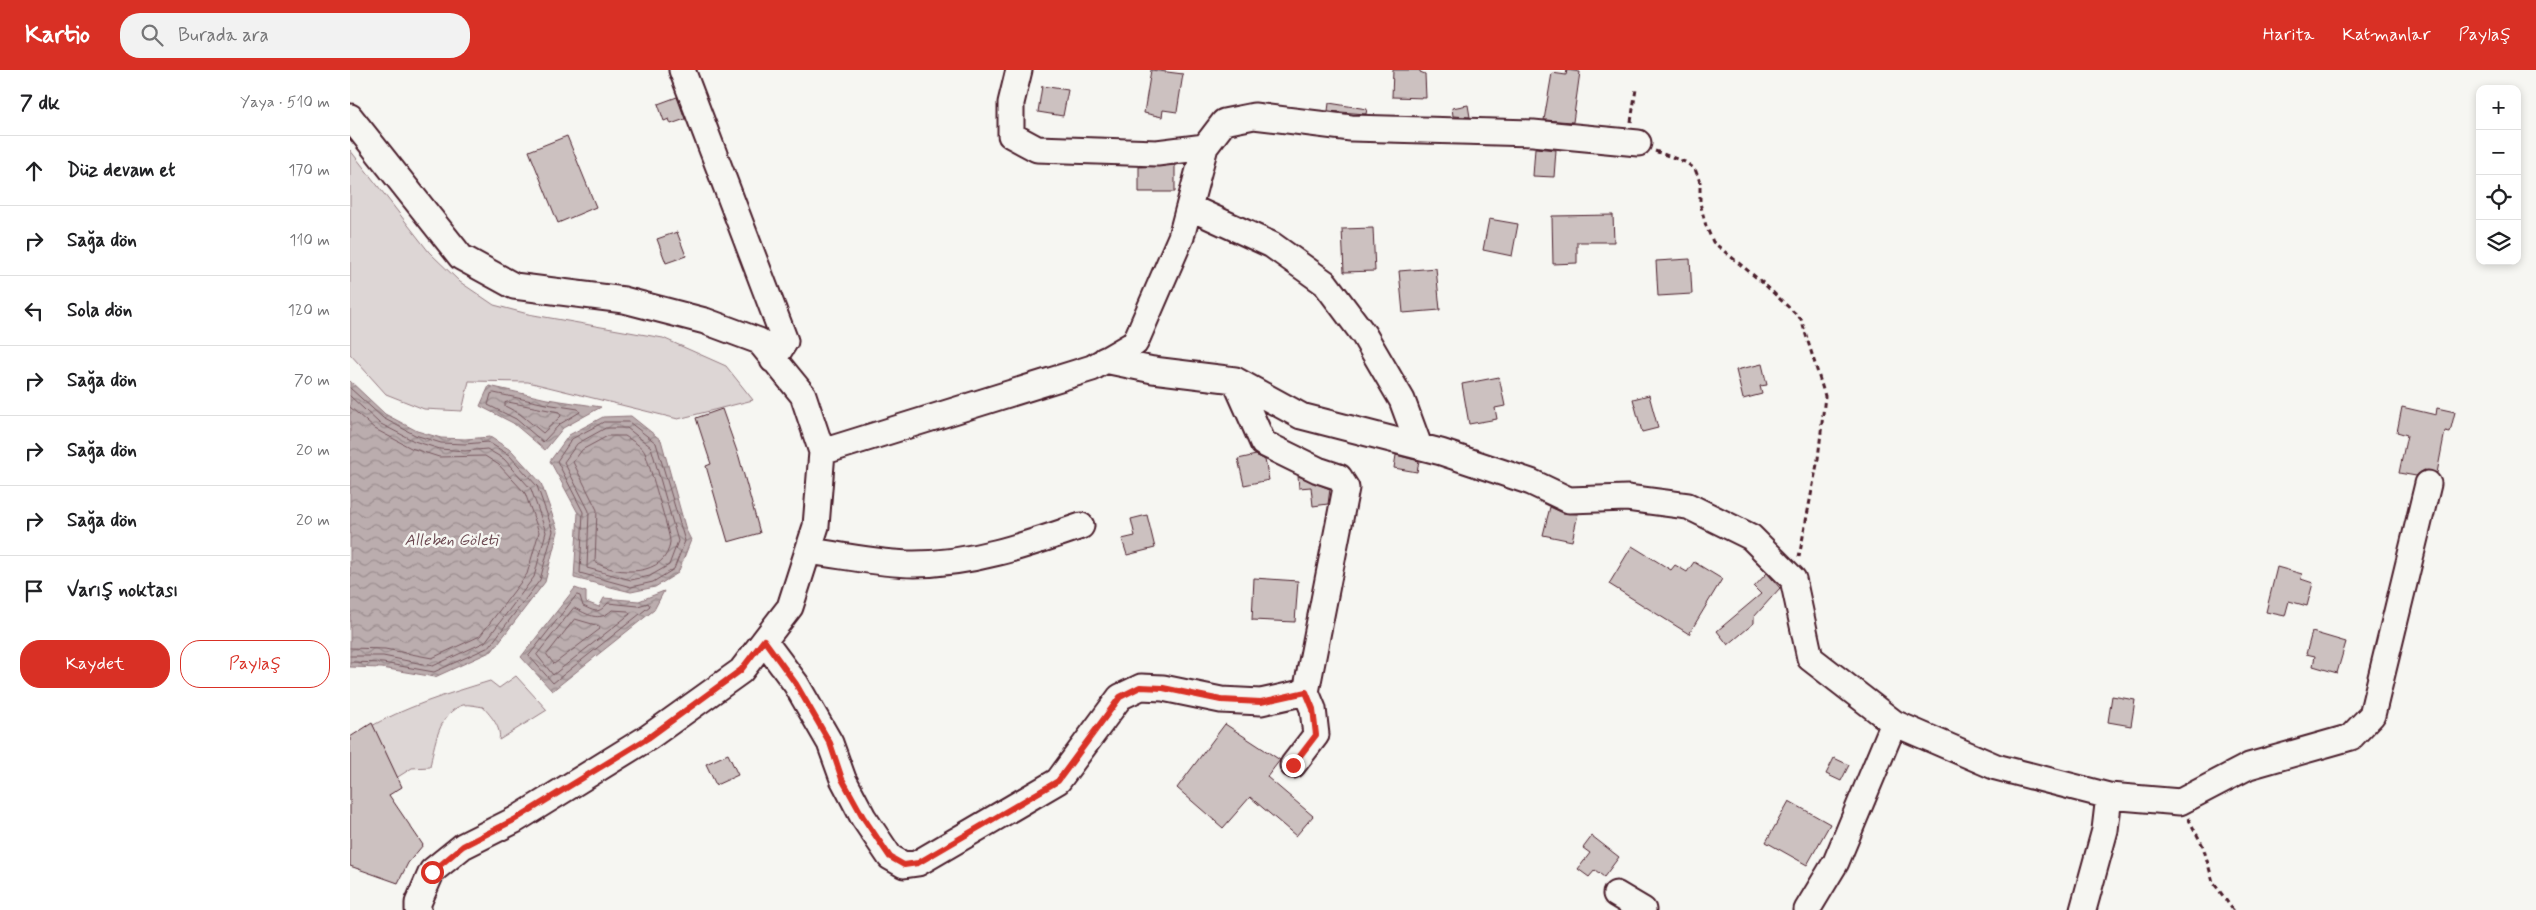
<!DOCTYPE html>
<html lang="tr">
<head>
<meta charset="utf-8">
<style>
  :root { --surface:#fff; --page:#f2f2f2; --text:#202124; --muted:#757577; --line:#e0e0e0; --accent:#d93025 }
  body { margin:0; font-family:Mynerve,sans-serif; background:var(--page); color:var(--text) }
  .controls { position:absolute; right:15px; top:15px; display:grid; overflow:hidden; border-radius:10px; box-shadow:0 2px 8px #0003 }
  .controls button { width:45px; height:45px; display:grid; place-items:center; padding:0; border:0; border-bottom:1px solid var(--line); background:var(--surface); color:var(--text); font:25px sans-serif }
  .stop { position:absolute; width:15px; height:15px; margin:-11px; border:4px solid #d93025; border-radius:50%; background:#fff }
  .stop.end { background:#d93025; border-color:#fff; box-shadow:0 1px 5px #0008 }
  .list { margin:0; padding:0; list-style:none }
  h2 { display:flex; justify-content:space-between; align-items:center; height:65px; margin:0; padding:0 20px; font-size:21px }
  h2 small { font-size:16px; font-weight:400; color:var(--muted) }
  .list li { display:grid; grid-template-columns:32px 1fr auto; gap:15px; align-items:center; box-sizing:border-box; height:70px; padding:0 20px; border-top:1px solid var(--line) }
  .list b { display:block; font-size:19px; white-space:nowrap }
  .list em { font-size:16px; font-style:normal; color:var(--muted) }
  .actions { display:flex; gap:10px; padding:15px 20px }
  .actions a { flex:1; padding:11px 0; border:1px solid var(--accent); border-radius:20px; text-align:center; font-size:18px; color:var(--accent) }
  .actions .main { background:var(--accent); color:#fff }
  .icon { flex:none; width:28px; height:28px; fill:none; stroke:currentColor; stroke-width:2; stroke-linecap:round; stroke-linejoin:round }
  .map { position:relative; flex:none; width:2186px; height:840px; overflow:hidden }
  header { display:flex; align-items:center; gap:30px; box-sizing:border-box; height:70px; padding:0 25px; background:var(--accent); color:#fff }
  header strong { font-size:24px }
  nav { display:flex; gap:28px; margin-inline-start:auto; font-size:18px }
  .search { width:350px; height:45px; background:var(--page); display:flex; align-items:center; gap:12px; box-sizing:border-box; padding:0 18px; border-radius:20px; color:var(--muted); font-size:19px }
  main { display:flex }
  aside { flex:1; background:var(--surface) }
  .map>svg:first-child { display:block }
  .green { fill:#ddd6d5; stroke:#947a80 }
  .water { fill:url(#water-waves); stroke:#8e747a }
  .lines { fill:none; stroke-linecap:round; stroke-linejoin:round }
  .shore { stroke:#77585f; stroke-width:1 }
  .building { fill:#ccc1c0; stroke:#4a1f2b }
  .minor-casing { stroke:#4a1f2b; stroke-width:29 }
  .path { stroke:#4a1f2b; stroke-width:3; stroke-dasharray:5 4; stroke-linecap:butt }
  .minor { stroke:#f6f6f2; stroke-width:25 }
  .route { stroke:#d93025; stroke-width:6 }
  .labels { text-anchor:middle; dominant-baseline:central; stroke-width:5; stroke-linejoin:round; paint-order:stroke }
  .water-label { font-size:16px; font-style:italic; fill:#6c4a52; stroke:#f6f6f2 }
</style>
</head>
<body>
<header>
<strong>Kartio</strong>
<div class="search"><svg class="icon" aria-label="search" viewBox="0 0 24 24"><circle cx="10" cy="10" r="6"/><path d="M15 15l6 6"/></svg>Burada ara</div>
<nav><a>Harita</a><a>Katmanlar</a><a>Paylaş</a></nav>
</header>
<main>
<aside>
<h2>7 dk<small>Yaya · 510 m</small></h2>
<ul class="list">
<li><svg class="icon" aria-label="ahead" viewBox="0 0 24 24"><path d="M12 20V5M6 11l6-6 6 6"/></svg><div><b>Düz devam et</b></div><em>170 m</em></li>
<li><svg class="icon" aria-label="right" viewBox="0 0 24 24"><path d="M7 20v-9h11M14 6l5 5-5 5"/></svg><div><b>Sağa dön</b></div><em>110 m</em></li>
<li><svg class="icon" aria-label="left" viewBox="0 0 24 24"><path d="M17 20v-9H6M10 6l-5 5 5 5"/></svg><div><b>Sola dön</b></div><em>120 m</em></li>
<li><svg class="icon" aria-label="right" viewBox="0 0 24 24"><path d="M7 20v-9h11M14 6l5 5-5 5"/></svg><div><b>Sağa dön</b></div><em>70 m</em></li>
<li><svg class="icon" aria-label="right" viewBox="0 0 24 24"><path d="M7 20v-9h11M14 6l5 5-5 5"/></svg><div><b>Sağa dön</b></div><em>20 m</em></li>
<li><svg class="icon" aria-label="right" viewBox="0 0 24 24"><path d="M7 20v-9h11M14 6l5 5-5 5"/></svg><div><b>Sağa dön</b></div><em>20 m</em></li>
<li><svg class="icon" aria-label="arrive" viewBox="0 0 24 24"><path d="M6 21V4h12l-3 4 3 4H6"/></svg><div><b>Varış noktası</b></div></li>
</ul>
<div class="actions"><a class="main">Kaydet</a><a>Paylaş</a></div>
</aside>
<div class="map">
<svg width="2186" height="840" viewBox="0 0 2186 840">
  <defs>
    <pattern id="water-waves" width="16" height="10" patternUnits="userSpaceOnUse" patternTransform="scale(1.25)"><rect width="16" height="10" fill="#bbadae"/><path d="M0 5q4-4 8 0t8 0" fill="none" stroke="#9a8c8e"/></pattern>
  </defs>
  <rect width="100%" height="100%" fill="#f6f6f2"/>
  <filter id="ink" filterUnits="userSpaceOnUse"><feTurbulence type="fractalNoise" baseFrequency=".02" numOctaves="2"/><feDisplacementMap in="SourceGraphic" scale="10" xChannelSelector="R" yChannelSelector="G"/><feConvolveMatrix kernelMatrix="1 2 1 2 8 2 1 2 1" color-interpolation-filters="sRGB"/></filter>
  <g filter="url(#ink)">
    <path class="green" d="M0 80 79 182 110 212 144 235 178 244 313 268 376 296 403 330 328 349 178 312 119 311 112 341 74 339 36 324 0 284Z
      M166 606 197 640 149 670C152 658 141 646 133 637 127 636 119 634 113 635 89 642 84 676 80 697L62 698 43 710 16 659C55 637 97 624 140 611L149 618Z"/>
    <path class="water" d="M0 311 35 344 67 361 91 368 115 369 140 367 162 381 191 413 208 461 195 512 142 581 85 607 32 598 0 597Z
      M139 316 197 329 251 337 213 358 195 380 163 353 130 336Z
      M281 346 311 370 336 460 341 470 328 503 305 517 281 522 224 508 228 443 200 391 219 365 253 347Z
      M225 518 236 522V532L249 537 254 528 289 531 314 521 304 540 202 621 171 587Z"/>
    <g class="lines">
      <path class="shore" d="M0 318 33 348 65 365 91 373 115 374 138 372 159 385 187 416 203 461 190 510 139 577 84 602 33 593 0 592
        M144 323 196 334 228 339 230 342 210 354 193 372 166 349 138 335 141 324Z
        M0 326 29 353 64 371 90 379 115 381 137 379 154 389 181 419 196 462 184 507 135 572 83 596 33 586H0
        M158 332 209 342 211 346 193 363 170 344 155 336V333Z
        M0 337 25 359 61 378 89 387 135 386 149 395 175 423 189 462 177 504 130 566 82 588 35 579 0 578
        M254 352H279L306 373 335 471 324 499 303 512 281 517 230 503 233 442 207 391 222 369Z
        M256 358H277L301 377 328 471 319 495 300 506 281 510 237 498 239 441 214 392 227 374Z
        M258 366H275C281 370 292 376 295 383 298 391 321 467 320 472 317 507 266 506 245 492L247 440 223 392 232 380Z
        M227 525 230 526 233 536C246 542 248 544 258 533L288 536 298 533 300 536 203 613 179 586Z
        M224 538C238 544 248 553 262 540L278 541 280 544 203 605 187 585Z
        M225 549 249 556 250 559 204 594 197 585Z"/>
    </g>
    <path class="building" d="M801 0 833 4 827 42 813 40 812 47 794 43Z
      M1043 0H1070V2L1075 4 1076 28 1042 27Z
      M1217 0 1230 2 1223 52 1194 50 1202 3 1216 5Z
      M692 16 718 20 713 46 688 42Z
      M327 27 335 49 321 54 319 49 314 51 308 34Z
      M979 33 1017 39 1016 44 978 41Z
      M1118 35 1120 47 1103 46 1102 38Z
      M217 66 246 137 208 153 179 81Z
      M1185 78 1206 80 1204 107 1183 106Z
      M825 95V122H789V97Z
      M1263 145 1264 172H1227V193L1203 194 1202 146Z
      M1139 149 1168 154 1162 186 1133 180Z
      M1023 158 1025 201 994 202 992 159Z
      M327 162 336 186 316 193 307 169Z
      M1340 189 1342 224 1308 226 1306 191Z
      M1086 198 1090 240 1053 243 1049 201Z
      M1412 294 1417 315 1410 316 1412 324 1393 329 1386 300Z
      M1149 307 1155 336 1145 338 1147 349 1119 354 1112 314Z
      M1299 325 1308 358 1292 362 1283 329Z
      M2052 337 2086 345 2087 338 2105 342 2100 362 2095 361 2087 403 2074 400 2066 406 2049 403 2057 365 2047 362Z
      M372 339 389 387 410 463 378 472 356 396 361 394 346 348Z
      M906 385 915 390 919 410 894 415 888 389Z
      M1046 385 1069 391 1067 402 1044 398Z
      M948 406 980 419 978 434 963 436 961 417 949 418Z
      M1200 437 1213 443 1228 444 1222 471 1193 465Z
      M797 445 805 478 777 485 772 469 785 466 781 449Z
      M1282 476 1321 500 1325 495 1337 502 1344 492 1372 509 1339 564 1259 514Z
      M1927 497 1952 504 1951 509 1963 513 1957 536 1939 531 1935 546 1916 542Z
      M1417 503 1430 518 1404 547V553L1378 575 1367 561 1411 524 1404 517Z
      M904 508 948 511 945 552 902 550Z
      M1962 562 1996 572 1987 603 1963 596 1965 586 1956 584Z
      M1762 626 1785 630 1781 656 1758 652Z
      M22 653 52 717 39 725 73 775 58 793 48 813 0 796V667Z
      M875 654 930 690 917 707 963 746 946 766 900 727 873 758 827 718Z
      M378 684 388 705 366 715 356 694Z
      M1484 688 1499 695 1491 711 1476 704Z
      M1439 731 1480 754 1457 795 1416 772Z
      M1242 766 1269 787 1254 807 1245 800 1239 807 1228 799 1240 783 1233 778Z"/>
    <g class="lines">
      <defs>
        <path id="minor" d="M332 0 435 271 423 290
          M0 47 111 187 164 216 274 230 355 251 409 271 453 325 472 382 466 456 440 537 391 601 299 667 165 750 113 776 82 801 68 833V840
          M855 77 874 52 904 46 1001 58 1183 63 1288 73
          M839 137 922 175 975 213 1014 265 1052 330 1069 376
          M755 290 803 300 885 310 951 346 1091 382 1181 412 1219 430 1277 428 1338 436 1401 467 1443 509 1460 588 1544 653 1646 697 1759 726 1755 760 1733 840
          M885 310 913 373 968 400 989 407 996 418 956 622 963 639 966 665 943 695
          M472 382 742 298 785 273 831 167 855 77 807 83 687 79 661 65V33L669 0
          M458 481C492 485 529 494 564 494 622 494 676 475 731 456
          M414 571 446 614 480 673 493 709 513 747 540 787 554 795 568 793 708 711 770 627 791 617 813 618 871 630 911 632 956 622
          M1759 726 1830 732 1899 696 2001 667 2022 645 2078 414
          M1266 824 1293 840
          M1457 840 1486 792 1544 653"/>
      </defs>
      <use href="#minor" class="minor-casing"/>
      <path class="path" d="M1281 52 1286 19
        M1305 81 1335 92 1345 99 1350 112V133L1356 156 1363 172 1413 213 1451 249 1475 326 1468 389 1449 487
        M1838 748 1853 776 1863 812 1883 840"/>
      <use href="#minor" class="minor"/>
    </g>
  </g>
  <g class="lines" filter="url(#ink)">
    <path class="route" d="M82 802 113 776 164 750 298 668 391 600 414 570 446 614 480 673 492 709 513 747 540 787 554 795 568 793 708 711 770 627 790 617 813 618 871 630 911 632 956 622 963 639 966 665 943 695"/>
  </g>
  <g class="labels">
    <g class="water-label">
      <text x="101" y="470">Alleben Göleti</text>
    </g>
  </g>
</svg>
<div class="controls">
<button>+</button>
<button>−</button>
<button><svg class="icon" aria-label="locate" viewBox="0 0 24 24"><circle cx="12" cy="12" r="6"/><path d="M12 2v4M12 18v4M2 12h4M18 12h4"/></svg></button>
<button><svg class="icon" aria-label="layers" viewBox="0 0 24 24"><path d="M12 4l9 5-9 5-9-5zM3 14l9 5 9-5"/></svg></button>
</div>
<div class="stop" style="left:82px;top:802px"></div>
<div class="stop end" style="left:943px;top:695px"></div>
</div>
</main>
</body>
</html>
